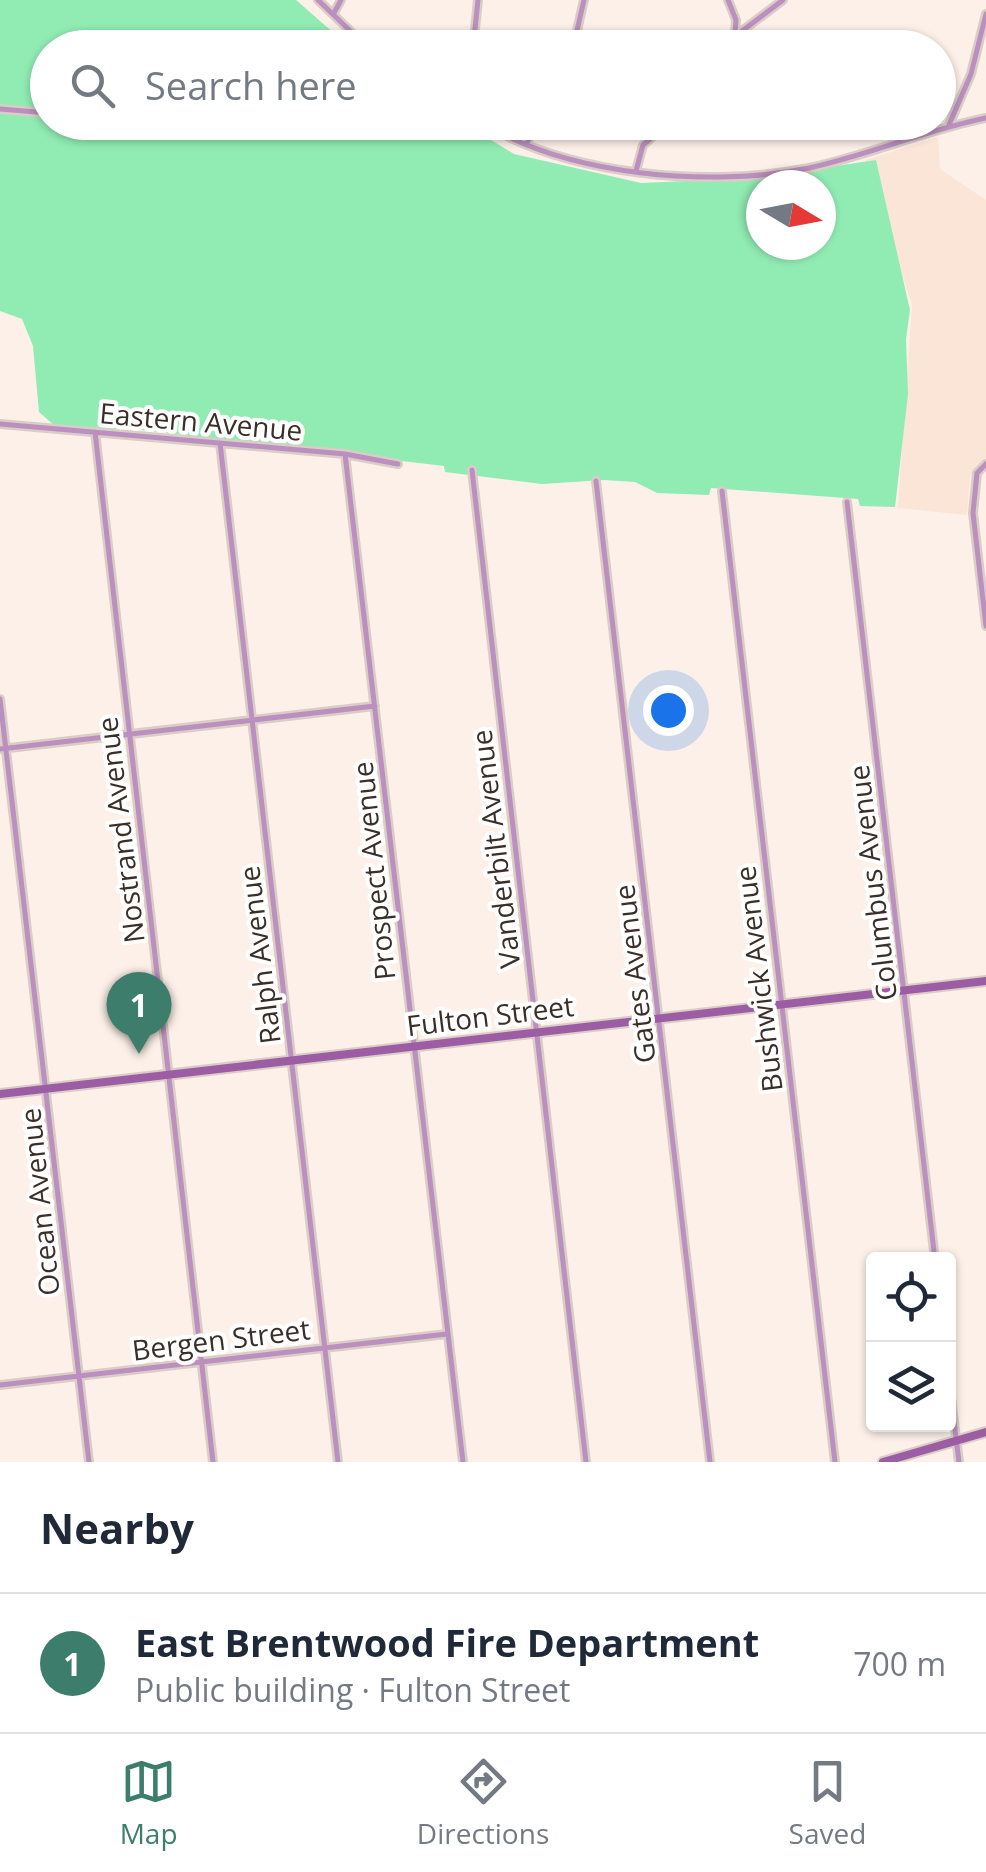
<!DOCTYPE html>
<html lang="en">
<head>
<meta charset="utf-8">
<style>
  :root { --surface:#fff; --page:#f6f6f7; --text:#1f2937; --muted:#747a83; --line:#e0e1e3; --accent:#3d7d6b }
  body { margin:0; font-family:"Open Sans",sans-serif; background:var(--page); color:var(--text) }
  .controls { position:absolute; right:30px; bottom:30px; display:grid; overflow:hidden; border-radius:10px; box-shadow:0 2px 8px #0004 }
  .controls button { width:90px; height:90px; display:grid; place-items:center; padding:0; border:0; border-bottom:2px solid var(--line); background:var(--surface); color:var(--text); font:50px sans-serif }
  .compass { position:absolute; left:746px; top:170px; width:90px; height:90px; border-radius:50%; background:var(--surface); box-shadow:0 2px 8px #0004; rotate:100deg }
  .you { position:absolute; left:668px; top:710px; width:35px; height:35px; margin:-25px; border:8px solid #fff; border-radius:50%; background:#1a73e8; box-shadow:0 0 0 15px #1a73e833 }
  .badge { display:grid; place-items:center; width:65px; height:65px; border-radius:50%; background:var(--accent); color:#fff; font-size:32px; font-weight:700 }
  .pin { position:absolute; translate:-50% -82px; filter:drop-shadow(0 2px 5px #0008) }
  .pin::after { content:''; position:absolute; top:52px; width:35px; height:30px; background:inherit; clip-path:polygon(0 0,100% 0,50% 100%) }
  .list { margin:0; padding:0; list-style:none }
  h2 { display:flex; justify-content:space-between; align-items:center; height:130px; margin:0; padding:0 40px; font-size:42px }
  h2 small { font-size:32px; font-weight:400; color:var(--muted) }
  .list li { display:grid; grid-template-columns:65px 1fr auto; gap:30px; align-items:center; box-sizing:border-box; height:140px; padding:0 40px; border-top:2px solid var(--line) }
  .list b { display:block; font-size:38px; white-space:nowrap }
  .list p { margin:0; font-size:32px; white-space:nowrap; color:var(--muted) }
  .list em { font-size:32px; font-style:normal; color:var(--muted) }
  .icon { flex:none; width:55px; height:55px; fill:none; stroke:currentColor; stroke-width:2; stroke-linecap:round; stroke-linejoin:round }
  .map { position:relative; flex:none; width:986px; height:1462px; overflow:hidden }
  .search { position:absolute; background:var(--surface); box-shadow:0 2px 8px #0004; left:30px; right:30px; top:30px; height:110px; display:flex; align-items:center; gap:25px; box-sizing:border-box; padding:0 35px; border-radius:55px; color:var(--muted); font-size:38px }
  .sheet { height:270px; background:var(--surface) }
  nav { display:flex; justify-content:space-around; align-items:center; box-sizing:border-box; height:140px; border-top:2px solid var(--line); background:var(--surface); font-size:28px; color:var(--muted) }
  nav a { display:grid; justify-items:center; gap:5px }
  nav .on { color:var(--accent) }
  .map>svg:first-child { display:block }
  .built { fill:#fbe5d7 }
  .green { fill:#91ecb3; fill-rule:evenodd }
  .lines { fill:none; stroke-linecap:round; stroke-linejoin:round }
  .street-casing { stroke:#d9cdc5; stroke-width:10 }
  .secondary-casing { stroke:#d9cdc5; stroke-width:12 }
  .street { stroke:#bb8fbf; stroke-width:5 }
  .secondary { stroke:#9d5da4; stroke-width:8 }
  .labels { text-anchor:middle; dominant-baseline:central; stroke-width:8; stroke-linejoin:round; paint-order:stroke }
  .street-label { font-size:28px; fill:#3a2f28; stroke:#fff }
</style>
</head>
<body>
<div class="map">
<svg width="986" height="1462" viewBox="0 0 986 1462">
  <rect width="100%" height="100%" fill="#fcf0e8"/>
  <path class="built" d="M938 137 940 169 986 200V458L970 476 967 515 898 508 912 305 866 160Z"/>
  <path class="green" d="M0 0H296L350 47 48 48V122L463 123 514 154 641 183 755 178 876 160 910 310 906 339 908 394 895 507 860 506 858 499 711 488 709 495 657 493 635 482 604 480 542 484 445 472 444 466 115 427 117 430 55 426 39 412 33 346 22 319 0 311ZM761 185H821V245H761Z"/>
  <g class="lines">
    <defs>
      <path id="street" d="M318 0 368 48
        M728 0 736 20 734 48
        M334 13 341 0
        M738 34 783 0
        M738 34 777 48
        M575 37 638 45
        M473 48 478 0
        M573 48 584 0
        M0 109 48 113
        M481 122C568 176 710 188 809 168 869 155 926 130 986 118
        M887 122 901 139
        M949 125 971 74 986 14
        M527 143 536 122
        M636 171 643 145 670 122
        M0 424 345 454 398 464
        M95 432 213 1462
        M220 443 338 1462
        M345 454 463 1462
        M986 464 977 473 973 513 986 626
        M472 470 586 1462
        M596 481 710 1462
        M722 491 835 1462
        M847 502 935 1260
        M0 699 89 1462
        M0 749 375 706
        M948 1373 959 1462
        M0 1385 447 1334"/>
      <path id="secondary" d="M0 1094 986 981
        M883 1462 986 1432"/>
    </defs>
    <use href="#street" class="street-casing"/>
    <use href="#secondary" class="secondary-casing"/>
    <use href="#street" class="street"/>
    <use href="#secondary" class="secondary"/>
  </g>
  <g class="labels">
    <g class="street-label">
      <text transform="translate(201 421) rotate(5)">Eastern Avenue</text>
      <text transform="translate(120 830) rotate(-97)">Nostrand Avenue</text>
      <text transform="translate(495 849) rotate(-97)">Vanderbilt Avenue</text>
      <text transform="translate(373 871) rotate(-96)">Prospect Avenue</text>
      <text transform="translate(872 883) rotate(-97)">Columbus Avenue</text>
      <text transform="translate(259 955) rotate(-97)">Ralph Avenue</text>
      <text transform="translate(634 974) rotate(-97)">Gates Avenue</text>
      <text transform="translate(758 979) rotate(-97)">Bushwick Avenue</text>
      <text transform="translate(490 1015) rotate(-7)">Fulton Street</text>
      <text transform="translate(39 1202) rotate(-96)">Ocean Avenue</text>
      <text transform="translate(221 1339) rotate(-7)">Bergen Street</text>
    </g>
  </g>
</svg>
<div class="controls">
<button><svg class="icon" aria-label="locate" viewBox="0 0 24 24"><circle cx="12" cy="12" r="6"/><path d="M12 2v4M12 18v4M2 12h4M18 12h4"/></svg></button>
<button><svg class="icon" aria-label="layers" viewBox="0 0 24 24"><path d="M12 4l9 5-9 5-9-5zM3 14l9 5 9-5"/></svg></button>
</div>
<svg class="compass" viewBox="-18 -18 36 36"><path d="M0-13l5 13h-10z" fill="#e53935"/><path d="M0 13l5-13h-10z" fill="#747a83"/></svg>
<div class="you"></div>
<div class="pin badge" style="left:139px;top:1054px">1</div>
<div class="search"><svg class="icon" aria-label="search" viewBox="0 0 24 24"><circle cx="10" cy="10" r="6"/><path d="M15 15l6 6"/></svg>Search here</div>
</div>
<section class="sheet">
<h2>Nearby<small></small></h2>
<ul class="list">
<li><span class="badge">1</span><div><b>East Brentwood Fire Department</b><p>Public building · Fulton Street</p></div><em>700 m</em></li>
</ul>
</section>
<nav>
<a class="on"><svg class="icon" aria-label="map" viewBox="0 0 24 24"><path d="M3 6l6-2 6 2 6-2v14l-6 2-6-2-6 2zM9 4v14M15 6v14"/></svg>Map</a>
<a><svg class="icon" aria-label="directions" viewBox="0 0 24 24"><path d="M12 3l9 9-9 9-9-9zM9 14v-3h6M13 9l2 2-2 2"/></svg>Directions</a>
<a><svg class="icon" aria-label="saved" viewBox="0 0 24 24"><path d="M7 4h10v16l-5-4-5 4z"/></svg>Saved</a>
</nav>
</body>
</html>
